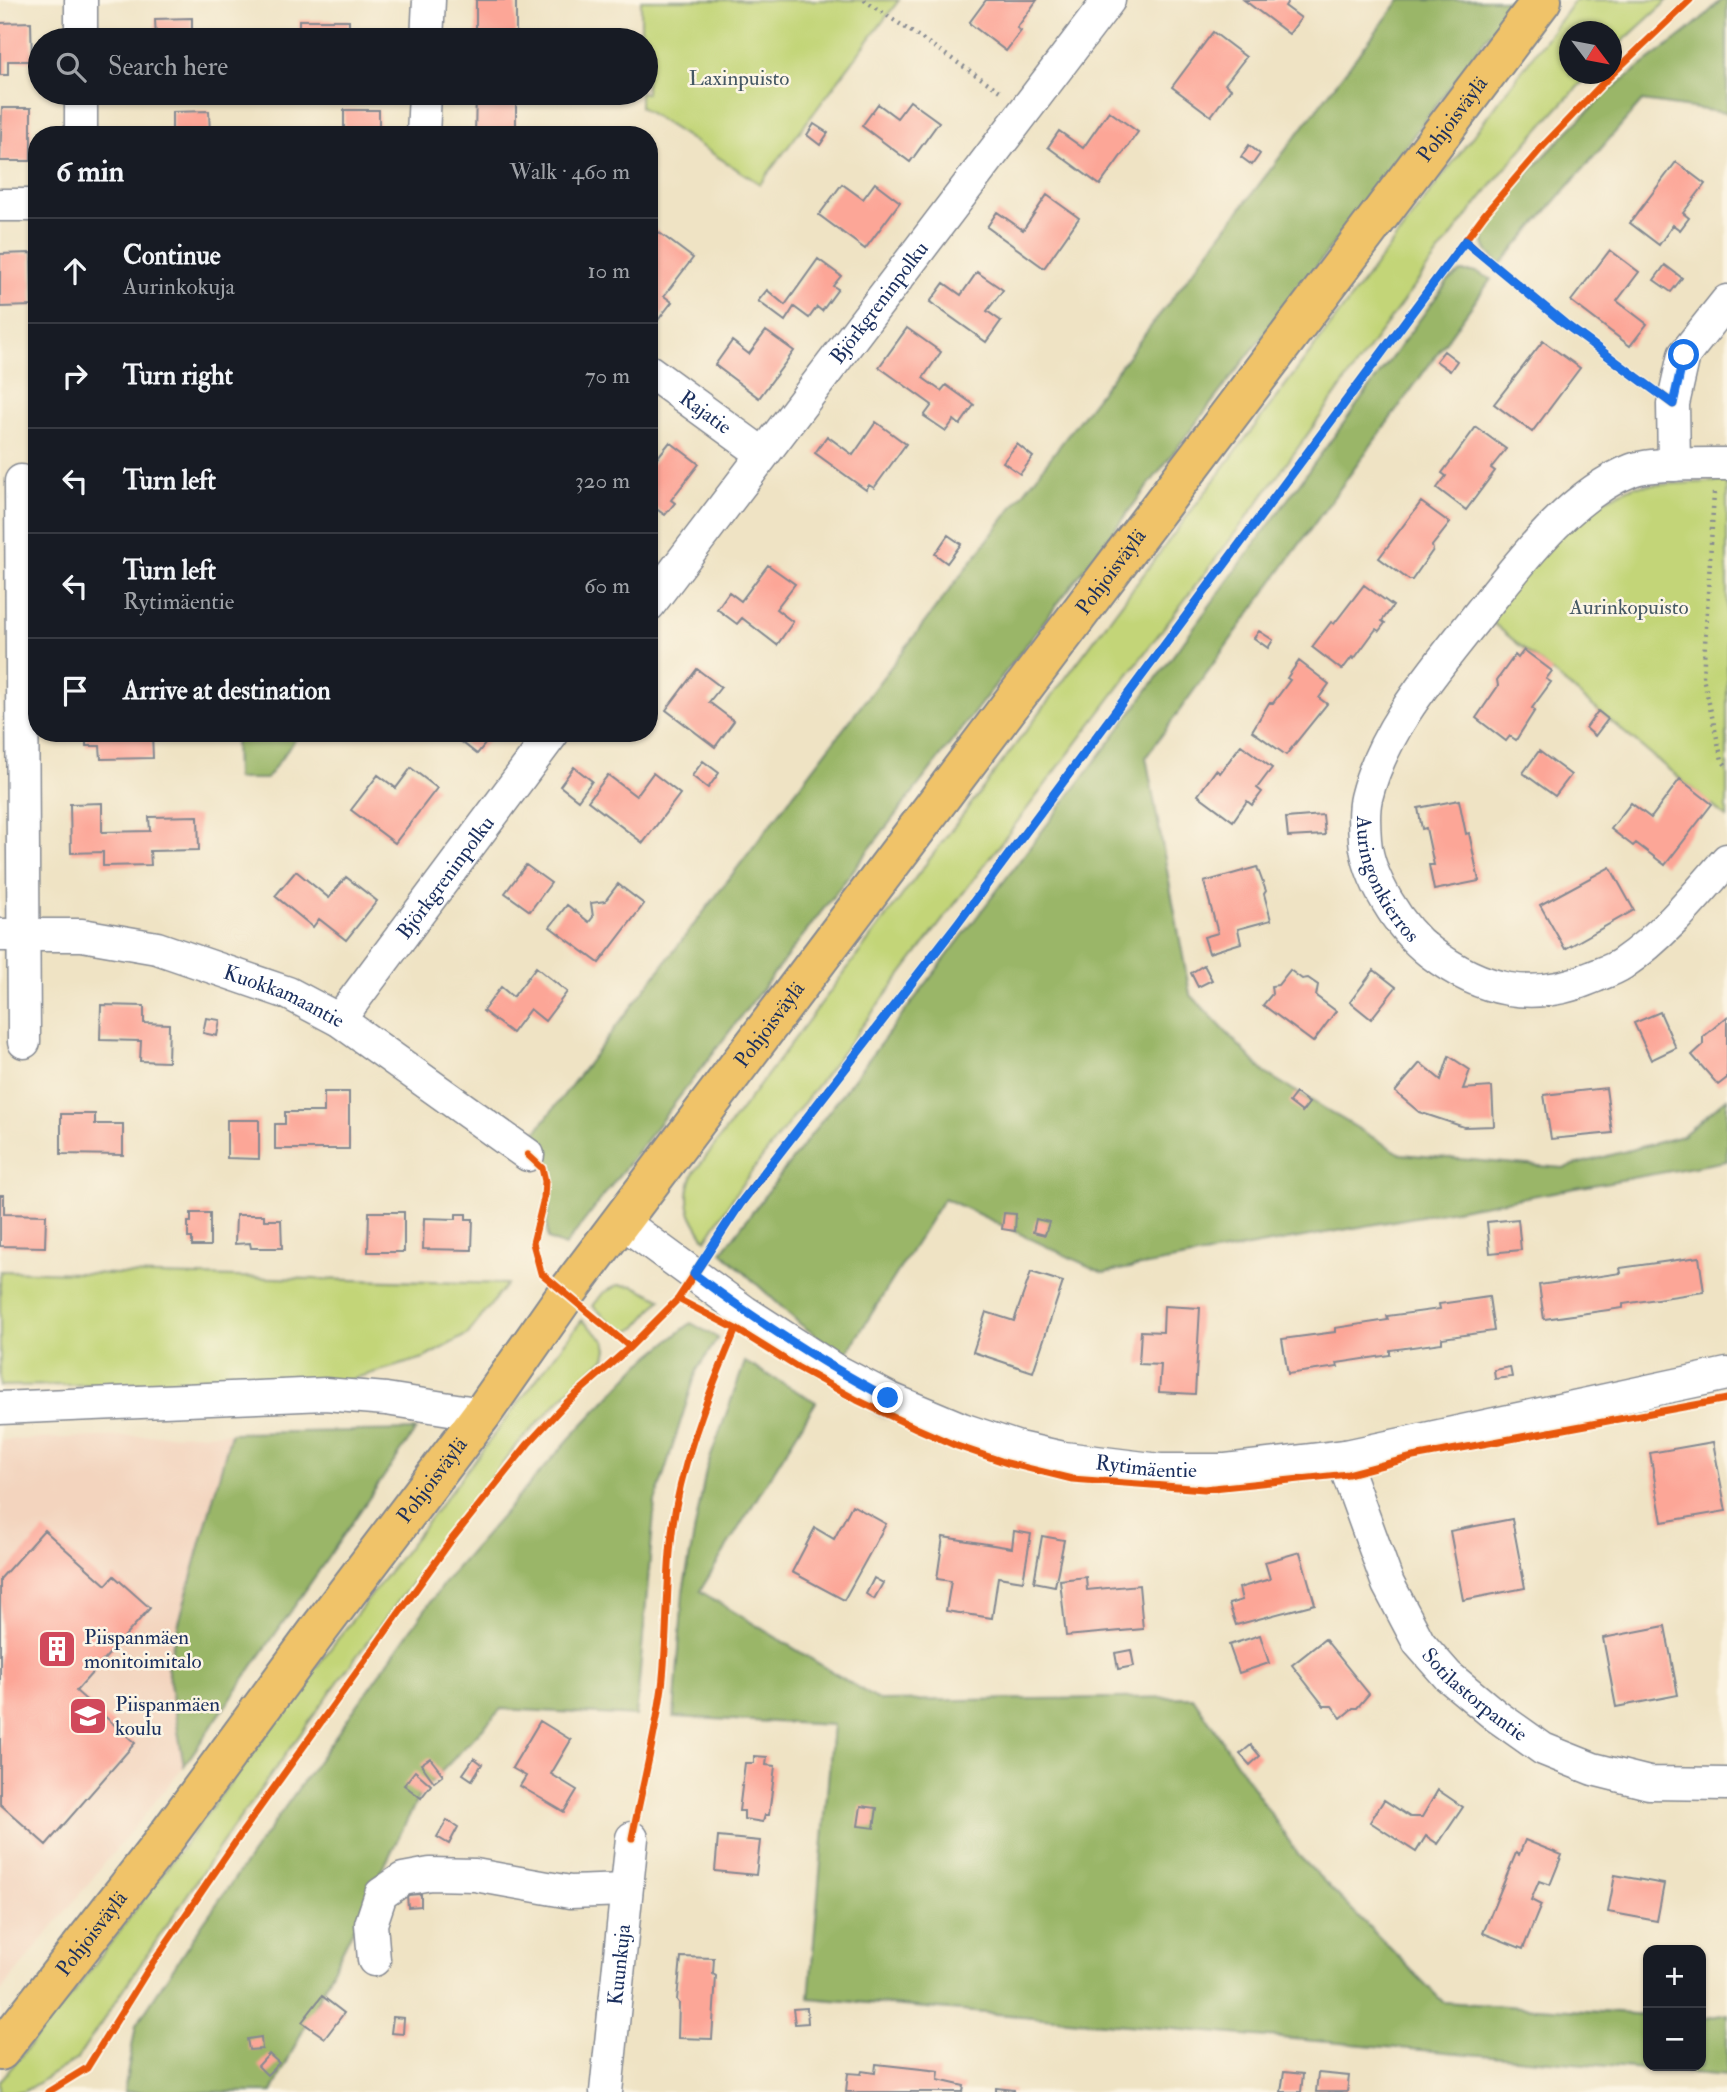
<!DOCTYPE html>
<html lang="en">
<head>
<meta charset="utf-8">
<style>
  :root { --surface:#171b24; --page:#242831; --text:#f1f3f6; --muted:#9ea1a6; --line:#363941 }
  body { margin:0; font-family:"IM FELL Double Pica",serif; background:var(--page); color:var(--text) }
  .controls { position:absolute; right:21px; bottom:21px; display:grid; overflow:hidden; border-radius:14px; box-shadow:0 2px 5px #0004 }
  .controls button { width:63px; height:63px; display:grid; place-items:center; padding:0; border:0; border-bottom:2px solid var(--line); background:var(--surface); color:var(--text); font:35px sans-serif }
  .compass { position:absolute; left:1559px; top:21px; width:63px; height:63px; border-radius:50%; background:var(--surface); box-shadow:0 2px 5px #0004; rotate:122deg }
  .stop { position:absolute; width:21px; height:21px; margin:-16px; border:5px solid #1a73e8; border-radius:50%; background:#fff }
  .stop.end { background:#1a73e8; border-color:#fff; box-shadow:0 2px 7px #0008 }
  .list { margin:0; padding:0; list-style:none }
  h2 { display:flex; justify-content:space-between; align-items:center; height:91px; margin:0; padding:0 28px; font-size:30px }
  h2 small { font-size:23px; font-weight:400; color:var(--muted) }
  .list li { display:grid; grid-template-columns:46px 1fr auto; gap:21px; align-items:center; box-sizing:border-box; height:105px; padding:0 28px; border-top:2px solid var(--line) }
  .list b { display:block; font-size:26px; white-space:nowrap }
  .list p { margin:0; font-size:23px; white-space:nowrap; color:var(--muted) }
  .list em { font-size:23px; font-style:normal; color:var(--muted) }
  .icon { flex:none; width:38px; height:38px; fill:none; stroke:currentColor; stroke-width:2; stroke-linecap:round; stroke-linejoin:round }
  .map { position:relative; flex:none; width:1727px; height:2092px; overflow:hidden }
  .search { position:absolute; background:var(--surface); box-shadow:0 2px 5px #0004; left:28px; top:28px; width:630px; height:77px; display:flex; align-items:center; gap:18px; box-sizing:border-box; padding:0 24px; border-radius:38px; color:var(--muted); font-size:26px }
  .panel { position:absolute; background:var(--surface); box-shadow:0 2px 5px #0004; left:28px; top:126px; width:630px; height:616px; border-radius:28px }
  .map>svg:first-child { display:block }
  .built { fill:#f3d4be }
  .green { fill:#c3d578; stroke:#6f826b; stroke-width:2 }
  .forest { fill:#9ab668; stroke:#5a7263; stroke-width:2 }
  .building { fill:#fca697 }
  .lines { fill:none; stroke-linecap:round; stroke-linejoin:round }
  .minor-casing { stroke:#858991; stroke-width:35 }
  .major-casing { stroke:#858991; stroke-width:42 }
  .path { stroke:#858991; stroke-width:4.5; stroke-dasharray:2 5; stroke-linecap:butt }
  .minor { stroke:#fff; stroke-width:32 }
  .major { stroke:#f0c369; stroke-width:38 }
  .cycleway-casing { stroke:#fcf5e5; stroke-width:11 }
  .cycleway { stroke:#e8590c; stroke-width:7 }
  .route { stroke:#1a73e8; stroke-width:9 }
  .labels { text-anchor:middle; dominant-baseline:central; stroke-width:5; stroke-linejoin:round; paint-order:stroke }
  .park-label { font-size:21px; fill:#455864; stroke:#fcf5e5 }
  .street-label { font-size:21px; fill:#1b2f5e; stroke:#fcf5e5 }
  .poi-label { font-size:21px; fill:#1b2f5e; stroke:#fcf5e5; text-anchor:start }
</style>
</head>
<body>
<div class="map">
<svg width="1727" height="2092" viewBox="0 0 1727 2092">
  <rect width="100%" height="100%" fill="#fcf5e5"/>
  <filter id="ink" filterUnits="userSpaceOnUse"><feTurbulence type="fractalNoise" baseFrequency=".0143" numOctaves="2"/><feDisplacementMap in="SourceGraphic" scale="14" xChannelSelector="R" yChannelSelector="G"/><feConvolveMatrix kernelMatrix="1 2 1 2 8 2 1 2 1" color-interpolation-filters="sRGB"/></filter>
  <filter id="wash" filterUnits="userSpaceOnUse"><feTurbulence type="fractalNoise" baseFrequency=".00686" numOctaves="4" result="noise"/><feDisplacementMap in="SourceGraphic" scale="28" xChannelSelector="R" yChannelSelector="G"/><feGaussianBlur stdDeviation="1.57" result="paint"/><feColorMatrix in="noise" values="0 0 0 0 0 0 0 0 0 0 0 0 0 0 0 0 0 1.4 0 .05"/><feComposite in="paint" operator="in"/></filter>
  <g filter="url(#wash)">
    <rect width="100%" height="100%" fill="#efe3c4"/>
    <path class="built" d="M231 1433 167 1666 184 1766 0 1992V1440Z"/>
    <path class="green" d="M641 0H899L760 184 640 107V93H646V40H641Z
      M1575 0H1668L1612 51V32H1570V74H1590C1462 205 1363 361 1254 508 1084 735 911 961 740 1187L706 1240C690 1216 682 1203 693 1174Z
      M1727 481V818L1487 618 1545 548 1598 503 1634 486Z
      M0 1271 507 1284 468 1334 424 1358 345 1381 0 1386Z
      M618 1285 634 1286 661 1299 636 1328 624 1332 613 1325 593 1306 603 1293Z
      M582 1320 605 1341 607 1349 605 1358 578 1381 515 1447 350 1665 222 1843 77 2059 23 2092H0V2081L74 1992 330 1649Z"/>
    <path class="forest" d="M1400 0H1514L1322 259 565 1246 548 1239 547 1223 554 1172 546 1156 528 1142Z
      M1721 0H1727V113L1642 101 1501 264C1493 258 1483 250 1484 238 1484 213 1593 104 1617 85 1651 57 1690 33 1721 0Z
      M1461 272H1477L1491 279 1146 757 1190 994 1265 1073 1401 1154 1563 1168 1682 1136 1727 1098V1161L1103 1273 944 1198 845 1356 800 1324 722 1252 1100 755 1448 281Z
      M235 733H300L266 779H236Z
      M691 1323 718 1338 697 1370 655 1502 636 1716 501 1709 420 1794 272 2092H124L136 2025 203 1923 446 1580 570 1438 640 1364Z
      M745 1362 816 1402 700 1591 880 1701 1193 1697 1299 1856 1443 2002 1648 2015V2066H1701V2019L1727 2014V2076L809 1998 833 1725 674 1717 683 1592 706 1470Z
      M416 1430 184 1766 167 1666 231 1433Z"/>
    <g id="blocks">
      <path class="building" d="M476 0H516V40H476Z
        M986 0H1037L1017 28 1021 31 1006 51 969 23Z
        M1244 0H1289L1285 6 1301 18 1289 34Z
        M192 18V40H156L155 19Z
        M299 20H349V40H299Z
        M31 22 32 61H8V75H0V23Z
        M1213 32 1246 57 1225 84 1231 89 1211 116 1172 87Z
        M476 93H516V135H475Z
        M910 101 939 122 910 162 862 126 878 104 897 118Z
        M2 108H31V161H0Z
        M344 110H379V135H312V130H344Z
        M209 111 210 135H142V131L172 130V112Z
        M1109 111 1138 132 1100 185 1048 147 1059 131 1083 148Z
        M814 124 828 133 820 145 807 135Z
        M1249 145 1260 154 1252 165 1241 157Z
        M1676 162 1705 184 1683 213 1689 218 1680 230 1673 225 1659 245 1630 223Z
        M875 183 900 202 865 249 819 215 842 184 863 199Z
        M1047 195 1079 218 1044 268 987 227 997 212 1023 230Z
        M649 225 693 258 664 296 672 302 655 324 649 320Z
        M1610 250 1639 272 1617 301 1647 324 1630 346 1571 301Z
        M31 253 32 306 0 307V254Z
        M818 259 841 276 833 286 838 289 822 311 817 307 809 318 794 307 785 321 758 301 767 290 785 305Z
        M1665 265 1682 278 1671 292 1654 280Z
        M977 272 1003 290 987 311 1001 321 986 342 930 302 944 283 961 295Z
        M907 328 941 352 923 378 941 391 946 385 974 405 960 425 954 420 946 431 924 416 932 405 879 367Z
        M766 331 794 351 759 398 715 365 732 341 749 354Z
        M1543 341 1580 368 1532 432 1494 404Z
        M1444 351 1457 361 1450 371 1436 361Z
        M876 422 906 444 874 488 869 485 866 490 815 453 827 436 853 455Z
        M1476 427 1506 449 1491 468 1495 471 1466 510 1437 488 1446 476 1442 473Z
        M670 442 699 464 671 500 675 503 665 515 649 504V468Z
        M1017 444 1033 457 1020 474 1003 462Z
        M1421 502 1450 523 1432 546 1433 550 1412 580H1409L1379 558Z
        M948 535 961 544 947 563 935 554Z
        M768 565 795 584 776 609 793 622 777 645 742 618 737 624 717 609 729 592 741 601Z
        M1364 585 1393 606 1382 621 1385 623 1379 631 1376 629 1354 659 1352 657 1342 670 1312 647 1331 622 1334 624Z
        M1259 631 1273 640 1268 648 1254 638Z
        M1524 650 1552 671 1546 679 1551 682 1532 708 1535 710 1516 740 1510 736 1506 741 1476 718 1498 686 1497 680 1515 655 1518 658Z
        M1299 661 1329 684 1319 698 1327 704 1286 755 1252 731 1269 703H1273L1290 680 1287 678Z
        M697 669 721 687 709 702 734 721 715 747 666 710Z
        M1598 711 1608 719 1595 736 1586 728Z
        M86 733H152L153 758 101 759 100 746H86Z
        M450 733H491L493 734 477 754Z
        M1241 745 1272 768 1257 788 1262 792 1252 805 1247 801 1233 821 1198 795 1216 770 1220 773Z
        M1539 751 1571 775 1555 796 1523 773Z
        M703 761 719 773 708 788 692 776Z
        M574 767 592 781 578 800 560 786Z
        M411 768 437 788 395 843 351 810 378 775 396 788Z
        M653 773 680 794 643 843 588 801 608 775 636 796Z
        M1680 779 1712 804 1665 865 1636 843 1633 846 1611 829 1631 803 1651 818Z
        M1459 800 1466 834 1469 833 1479 881 1434 890 1429 865H1434L1426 828 1422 829 1418 808Z
        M102 803V832L150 831 149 817 198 816 199 850 150 851 151 865 103 866V852L71 853 70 804Z
        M1323 815 1325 835 1288 837 1286 818Z
        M526 865 551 883 530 911 505 893Z
        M1257 867 1266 891 1264 894 1271 920 1238 929 1241 943 1209 953 1204 937 1218 933 1204 882Z
        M1610 867 1634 910 1565 949 1540 905Z
        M296 871 329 898 346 877 377 901 346 940 319 919 313 927 275 896Z
        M618 884 644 904 599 963 550 927 567 905 589 922 593 917 591 903 605 901Z
        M1204 965 1212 980 1198 987 1191 973Z
        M536 967 567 992 545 1021 530 1009 512 1033 483 1011 501 987 513 997Z
        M1290 970 1302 979 1308 978 1318 985 1316 996 1336 1011 1313 1042 1263 1005 1272 994 1271 986 1278 985Z
        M1374 970 1396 987 1371 1019 1350 1002Z
        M101 1005 144 1006V1023L169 1024 168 1062 140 1061 141 1041 100 1040Z
        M1660 1012 1676 1048 1651 1060 1634 1023Z
        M1727 1017V1078L1718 1085 1692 1055 1703 1045V1037Z
        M206 1018 220 1020 217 1036 203 1033Z
        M1449 1056 1470 1070 1463 1089 1492 1087 1494 1126 1464 1127 1419 1112 1395 1092 1420 1063 1441 1080Z
        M1606 1088 1612 1133 1551 1139 1544 1095Z
        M324 1092H349V1149H275V1124H285V1112H324Z
        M1296 1093 1309 1103 1302 1112 1289 1102Z
        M61 1114H95V1124H123V1155L61 1154Z
        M227 1120H259V1159L227 1158Z
        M0 1195H4V1214L46 1215 45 1247 0 1246Z
        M369 1212H404V1252H368Z
        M191 1213H210V1246H192V1238H188V1222H191Z
        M1004 1213 1016 1214 1015 1231 1002 1229Z
        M456 1214H466V1219H473L472 1250 423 1249 424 1218 456 1219Z
        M236 1215H264V1220H281L282 1248H251L250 1243 235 1244Z
        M1036 1219 1049 1222 1045 1235 1033 1232Z
        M1518 1219 1521 1250 1490 1253 1487 1222Z
        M1699 1257 1704 1292 1623 1304V1308L1544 1319 1539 1285 1621 1273 1620 1268Z
        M1031 1272 1063 1282 1033 1372 973 1352 986 1312 1014 1321Z
        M1489 1297 1494 1331 1442 1338V1343L1390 1350V1355L1337 1363 1338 1367 1288 1374 1282 1339 1335 1332V1328L1388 1320 1387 1316 1440 1309 1439 1304Z
        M1164 1306 1200 1308 1195 1394 1159 1392 1161 1365 1139 1364 1141 1331 1163 1332Z
        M1510 1367 1512 1377 1495 1379 1494 1370Z
        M1713 1442 1726 1511 1662 1522 1650 1453Z
        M852 1505 886 1524 844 1600 792 1572 815 1528 834 1539Z
        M1512 1519 1525 1588 1463 1600 1450 1531Z
        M44 1530 106 1585 114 1576 150 1608 76 1691 135 1743 46 1845 0 1804V1579Z
        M1014 1531 1031 1534 1023 1581 998 1577 992 1618 946 1611 951 1581 937 1579 943 1537 1012 1548Z
        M1042 1536 1064 1540 1055 1586 1034 1582Z
        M1300 1552 1315 1604 1236 1625 1229 1604 1242 1600 1239 1588 1270 1579 1265 1562Z
        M1086 1577 1087 1590 1139 1585 1143 1629 1066 1636 1060 1580Z
        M874 1578 883 1583 874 1599 866 1594Z
        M1665 1626 1678 1695 1616 1707 1603 1638Z
        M1260 1635 1269 1663 1239 1673 1229 1645Z
        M1325 1639 1369 1694 1357 1708H1353L1341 1718 1332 1706H1324L1292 1665Z
        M1131 1650 1134 1666 1118 1669 1115 1653Z
        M540 1721 571 1740 551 1774 577 1790 564 1812 520 1786 526 1776 512 1768Z
        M1251 1745 1260 1756 1250 1765 1240 1754Z
        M754 1756 767 1757 766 1765 775 1766 769 1815H765L763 1822 744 1819V1811H739L745 1763H754Z
        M430 1758 443 1775 434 1782 421 1764Z
        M474 1758 482 1764 472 1780 463 1774Z
        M415 1771 431 1785 421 1798 404 1785Z
        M1438 1790 1463 1807 1438 1844 1426 1836 1416 1852 1370 1822 1384 1800 1410 1817H1422Z
        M861 1806 877 1808 874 1828 858 1826Z
        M447 1820 458 1827 449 1844 437 1837Z
        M718 1837 760 1841 756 1875 715 1871Z
        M1525 1840 1562 1855 1550 1885 1539 1881 1531 1900 1541 1905 1523 1949 1483 1933 1516 1853 1519 1855Z
        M1615 1875 1664 1884 1657 1921 1608 1912Z
        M421 1894V1906L408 1907 407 1895Z
        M681 1957 714 1958 713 1974 716 1976 712 2039 678 2038 679 2003 677 2000Z
        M322 1996 344 2013 325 2038 302 2022Z
        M807 2008 808 2023 795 2024 793 2009Z
        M393 2017 404 2018 403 2034 391 2033Z
        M261 2037 262 2049 249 2050 247 2039Z
        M269 2054 279 2063 267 2075 258 2066Z
        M876 2064 939 2071 938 2080 964 2086 963 2092H846L848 2073 861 2074 862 2071 875 2073Z
        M1284 2072 1303 2074 1301 2092H1281Z
        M1318 2073 1349 2076 1347 2092H1316Z
        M996 2088 1014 2090V2092H996Z"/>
    </g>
  </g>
  <g filter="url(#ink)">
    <use href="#blocks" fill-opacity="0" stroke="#858991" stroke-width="2"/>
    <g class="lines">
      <defs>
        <g id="minor">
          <path d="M81 0V40"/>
          <path d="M427 40 429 0"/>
          <path d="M81 93V135"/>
          <path d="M423 135 425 93"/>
          <path d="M0 205H37"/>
          <path id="s1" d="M649 371 763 454"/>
          <path id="s2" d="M1727 464C1704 464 1651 463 1632 470 1570 494 1519 564 1479 614 1436 669 1383 728 1366 798 1363 810 1364 827 1365 840 1368 878 1400 929 1430 952 1481 991 1533 1003 1593 977 1602 973 1613 970 1622 964 1663 936 1695 897 1727 860"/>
          <path d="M1674 465 1673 404 1684 355 1727 301"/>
          <path d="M21 481 24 1042"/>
          <path id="s3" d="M649 605 1109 0"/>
          <path id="s4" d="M0 935H82L157 948 288 993 339 1020 528 1155"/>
          <path id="s5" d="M339 1020 553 733"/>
          <path id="s6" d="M621 1221 745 1312 833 1369 888 1398 962 1429 1019 1448 1064 1458 1160 1470H1226L1346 1456 1727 1374"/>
          <path d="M0 1408 325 1394 386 1399 482 1414"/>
          <path id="s7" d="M1346 1456 1348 1474 1388 1584 1419 1643 1448 1676 1495 1715 1543 1749 1593 1769 1649 1783 1727 1784"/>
          <path d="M374 1960 371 1924 381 1894 403 1879 430 1874 475 1875 570 1892 626 1890"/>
          <path id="s8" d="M606 2092 632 1838"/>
        </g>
        <g id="major">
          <path id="s9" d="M0 2051 162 1843 320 1628 482 1414 566 1294 1542 0"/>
        </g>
      </defs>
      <use href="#minor" class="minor-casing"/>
      <use href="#major" class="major-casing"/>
      <path class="path" d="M864 0 1003 93
        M1714 493 1703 677 1722 760 1727 767"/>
      <use href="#minor" class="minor"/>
      <use href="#major" class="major"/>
      <defs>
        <path id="cycleway" d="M1465 241 1565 324 1673 404
          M528 1155 542 1168 545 1181 544 1198 533 1243 541 1273 630 1347
          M678 1299 740 1204 958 923 1484 215 1544 145 1606 80 1690 0
          M632 1838C642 1788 655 1737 662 1687 669 1627 665 1565 676 1506 688 1444 712 1386 736 1329
          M48 2092 87 2068 146 1973 243 1831 452 1539 528 1444 564 1405 630 1347 678 1299 736 1329 797 1367 857 1400 916 1428 957 1446 1007 1463 1072 1479 1204 1489 1348 1474 1413 1457 1727 1399"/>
      </defs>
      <use href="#cycleway" class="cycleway-casing"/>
      <use href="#cycleway" class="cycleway"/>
    </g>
  </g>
  <g class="lines" filter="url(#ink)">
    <path class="route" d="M888 1398C819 1362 756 1320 694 1274L740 1204 958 923 1465 241 1565 324 1673 404 1684 355"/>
  </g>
  <defs>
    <symbol id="building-square" viewBox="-11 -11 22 22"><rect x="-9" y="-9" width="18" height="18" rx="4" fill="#d1495b" stroke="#fcf5e5"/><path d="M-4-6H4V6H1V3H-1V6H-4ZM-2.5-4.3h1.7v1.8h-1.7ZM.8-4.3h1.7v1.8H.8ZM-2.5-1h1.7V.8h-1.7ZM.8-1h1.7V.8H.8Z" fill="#fff"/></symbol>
    <symbol id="school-square" viewBox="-11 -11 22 22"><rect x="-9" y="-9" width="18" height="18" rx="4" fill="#d1495b" stroke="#fcf5e5"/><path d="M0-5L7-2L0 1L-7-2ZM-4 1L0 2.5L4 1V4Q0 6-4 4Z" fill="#fff"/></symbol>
  </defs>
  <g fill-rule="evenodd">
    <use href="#building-square" x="35" y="1627" width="44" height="44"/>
    <use href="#school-square" x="66" y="1694" width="44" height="44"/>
  </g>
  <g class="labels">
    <g class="park-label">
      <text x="739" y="78">Laxinpuisto</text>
      <text x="1629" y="607">Aurinkopuisto</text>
    </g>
    <g class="street-label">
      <text stroke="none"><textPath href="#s9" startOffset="2417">Pohjoisväylä</textPath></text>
      <text stroke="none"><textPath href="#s3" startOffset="380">Björkgreninpolku</textPath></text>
      <text stroke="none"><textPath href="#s1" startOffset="70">Rajatie</textPath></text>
      <text stroke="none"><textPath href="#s9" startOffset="1850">Pohjoisväylä</textPath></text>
      <text stroke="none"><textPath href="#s2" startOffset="612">Auringonkierros</textPath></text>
      <text stroke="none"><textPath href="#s5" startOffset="178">Björkgreninpolku</textPath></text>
      <text stroke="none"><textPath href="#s4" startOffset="294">Kuokkamaantie</textPath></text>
      <text stroke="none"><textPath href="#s9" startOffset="1283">Pohjoisväylä</textPath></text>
      <text stroke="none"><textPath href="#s6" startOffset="590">Rytimäentie</textPath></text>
      <text stroke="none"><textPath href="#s9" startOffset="716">Pohjoisväylä</textPath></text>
      <text stroke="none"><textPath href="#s7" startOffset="278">Sotilastorpantie</textPath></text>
      <text stroke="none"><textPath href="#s9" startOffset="149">Pohjoisväylä</textPath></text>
      <text stroke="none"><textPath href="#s8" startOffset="128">Kuunkuja</textPath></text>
    </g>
    <g class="poi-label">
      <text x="84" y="1637">Piispanmäen<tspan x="84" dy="24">monitoimitalo</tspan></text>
      <text x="115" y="1704">Piispanmäen<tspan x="115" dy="24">koulu</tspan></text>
    </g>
  </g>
</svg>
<div class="controls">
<button>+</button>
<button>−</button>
</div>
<svg class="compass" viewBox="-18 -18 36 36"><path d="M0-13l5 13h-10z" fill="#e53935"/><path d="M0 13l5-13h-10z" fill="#9ea1a6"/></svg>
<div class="stop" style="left:1684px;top:355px"></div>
<div class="stop end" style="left:888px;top:1398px"></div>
<div class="search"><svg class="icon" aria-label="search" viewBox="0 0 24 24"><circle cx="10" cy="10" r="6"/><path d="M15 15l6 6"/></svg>Search here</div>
<section class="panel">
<h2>6 min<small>Walk · 460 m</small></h2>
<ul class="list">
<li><svg class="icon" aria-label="ahead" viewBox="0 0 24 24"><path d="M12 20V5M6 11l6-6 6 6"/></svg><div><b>Continue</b><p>Aurinkokuja</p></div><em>10 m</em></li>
<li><svg class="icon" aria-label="right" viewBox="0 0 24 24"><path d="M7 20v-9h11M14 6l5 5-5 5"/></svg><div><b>Turn right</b></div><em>70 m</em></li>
<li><svg class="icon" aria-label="left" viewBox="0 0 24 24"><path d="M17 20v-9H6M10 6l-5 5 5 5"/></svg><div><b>Turn left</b></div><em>320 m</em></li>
<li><svg class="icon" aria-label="left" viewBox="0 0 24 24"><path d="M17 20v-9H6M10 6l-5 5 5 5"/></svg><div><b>Turn left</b><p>Rytimäentie</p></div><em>60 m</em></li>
<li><svg class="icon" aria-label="arrive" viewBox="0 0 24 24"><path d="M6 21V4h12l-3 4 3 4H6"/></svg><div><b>Arrive at destination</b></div></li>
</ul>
</section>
</div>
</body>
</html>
